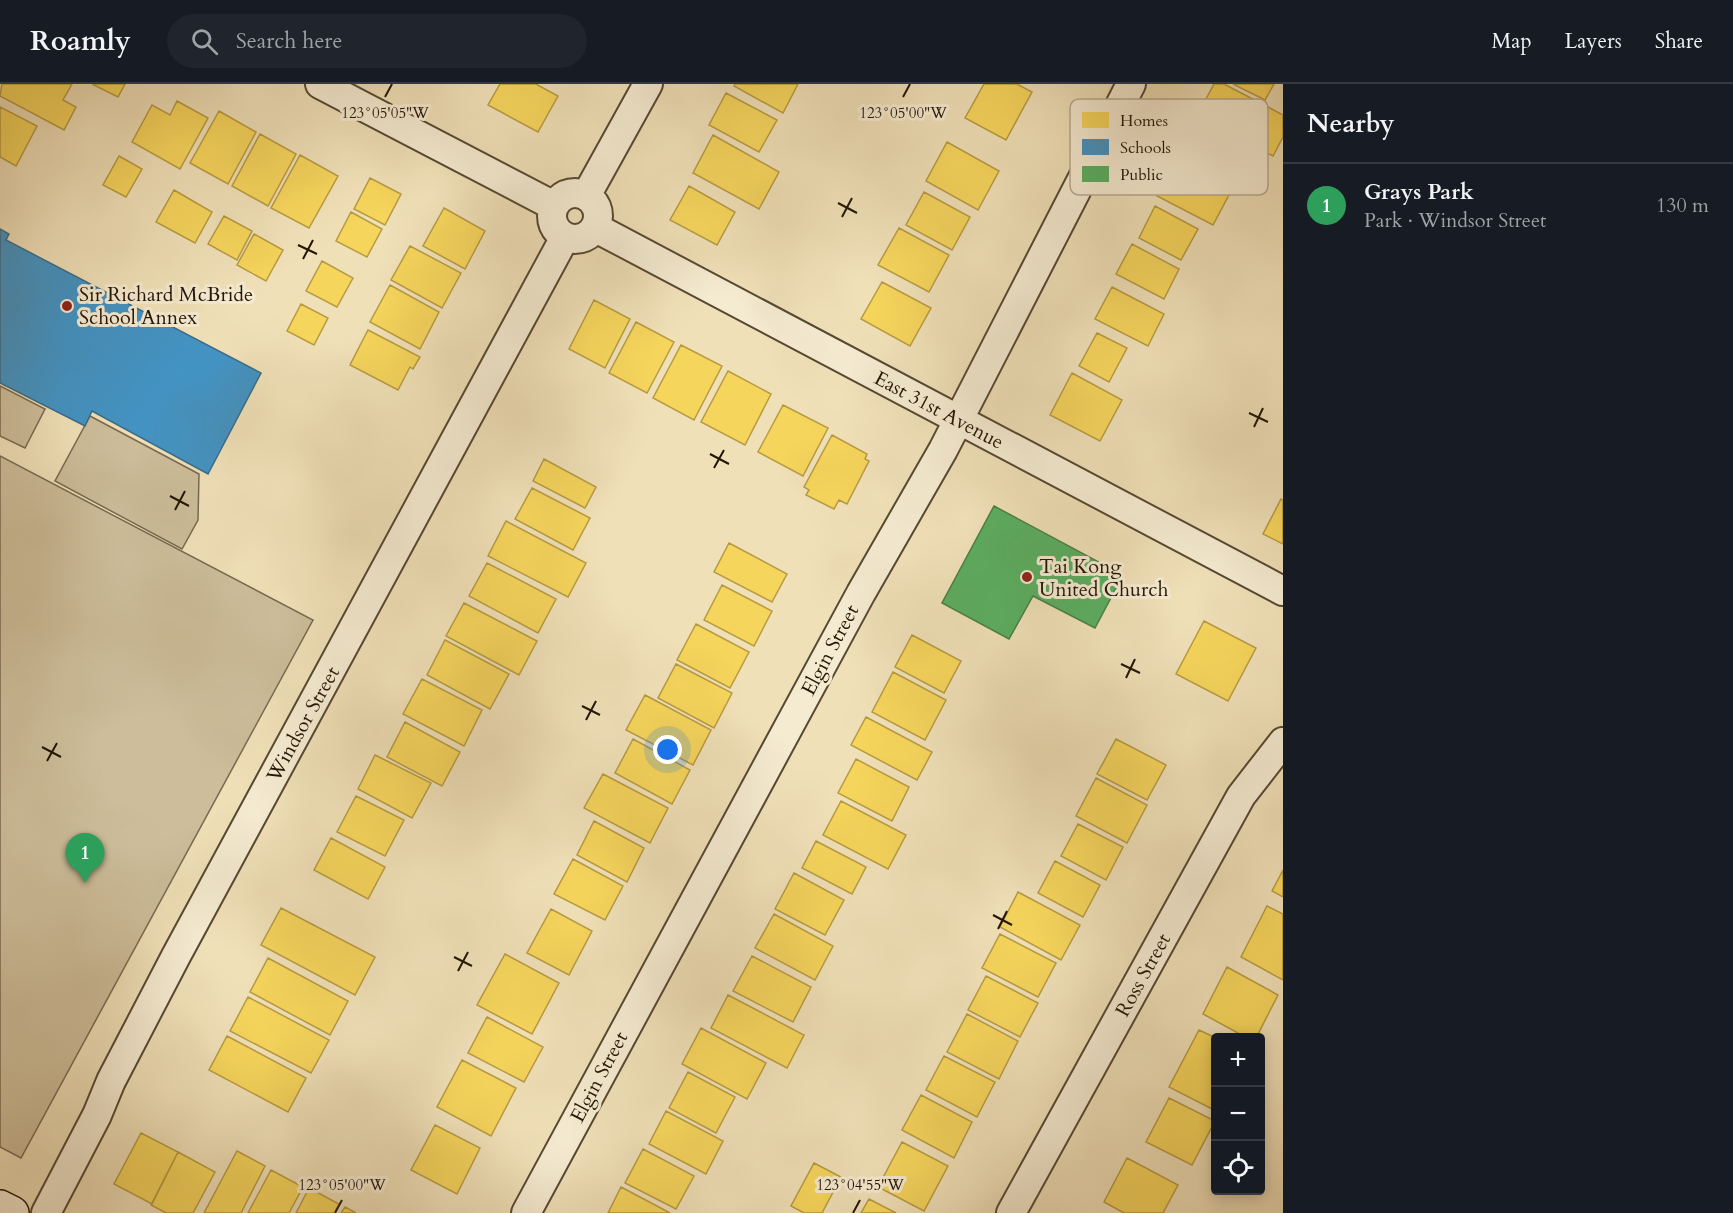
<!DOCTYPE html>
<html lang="en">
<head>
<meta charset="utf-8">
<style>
  :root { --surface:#171b24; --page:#20242c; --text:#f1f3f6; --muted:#9ea1a6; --line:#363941; --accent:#1a73e8 }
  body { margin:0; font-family:Cardo,serif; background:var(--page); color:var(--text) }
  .controls { position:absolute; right:18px; bottom:18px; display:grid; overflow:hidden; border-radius:6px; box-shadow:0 3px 15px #0003 }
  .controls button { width:54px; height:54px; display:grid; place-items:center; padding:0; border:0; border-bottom:2px solid var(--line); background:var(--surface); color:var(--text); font:30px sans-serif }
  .you { position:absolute; left:668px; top:666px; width:21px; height:21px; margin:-15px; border:4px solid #fff; border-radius:50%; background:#1a73e8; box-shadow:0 0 0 9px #1a73e833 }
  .badge { display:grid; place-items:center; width:39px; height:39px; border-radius:50%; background:var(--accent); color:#fff; font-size:20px; font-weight:700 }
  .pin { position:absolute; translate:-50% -50px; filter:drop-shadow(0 2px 3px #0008) }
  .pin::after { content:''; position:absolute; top:32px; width:21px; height:18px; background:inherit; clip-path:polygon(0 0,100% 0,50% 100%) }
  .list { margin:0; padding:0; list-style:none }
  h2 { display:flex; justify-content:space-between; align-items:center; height:78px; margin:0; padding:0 24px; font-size:26px }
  h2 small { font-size:20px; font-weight:400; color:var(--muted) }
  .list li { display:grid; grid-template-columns:39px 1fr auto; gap:18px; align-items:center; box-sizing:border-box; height:84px; padding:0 24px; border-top:2px solid var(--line) }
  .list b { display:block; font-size:22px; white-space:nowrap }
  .list p { margin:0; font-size:20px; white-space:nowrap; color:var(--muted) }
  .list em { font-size:20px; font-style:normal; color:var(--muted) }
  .icon { flex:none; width:33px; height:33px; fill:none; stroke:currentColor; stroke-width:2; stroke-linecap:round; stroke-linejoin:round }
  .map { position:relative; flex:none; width:1283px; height:1129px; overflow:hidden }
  header { display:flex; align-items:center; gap:36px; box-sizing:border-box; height:84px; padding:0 30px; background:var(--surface); border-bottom:2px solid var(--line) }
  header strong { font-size:28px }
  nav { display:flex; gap:33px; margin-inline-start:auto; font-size:21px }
  .search { width:420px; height:54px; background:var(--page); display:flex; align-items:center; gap:15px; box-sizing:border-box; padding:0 21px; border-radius:33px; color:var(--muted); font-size:22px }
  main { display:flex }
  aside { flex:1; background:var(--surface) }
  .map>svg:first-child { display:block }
  .green { fill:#cdbd9a; stroke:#786950; stroke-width:1.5 }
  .homes { fill:#f6d55c; stroke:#b69b42; stroke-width:1.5 }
  .schools { fill:#4393c3; stroke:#396d8a; stroke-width:1.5 }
  .public { fill:#5aae61; stroke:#498046; stroke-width:1.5 }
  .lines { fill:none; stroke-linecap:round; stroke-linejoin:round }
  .street-casing { stroke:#564832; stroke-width:32 }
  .secondary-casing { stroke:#221506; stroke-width:36 }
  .street { stroke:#f5ebd1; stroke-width:28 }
  .secondary { stroke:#f5ebd1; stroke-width:33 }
  .ticks { fill:none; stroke:#221506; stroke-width:2 }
  .poi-dot { fill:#8f2418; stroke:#f5ebd1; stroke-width:2 }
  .labels { text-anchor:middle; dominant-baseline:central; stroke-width:6; stroke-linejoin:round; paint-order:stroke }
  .poi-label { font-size:20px; fill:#221506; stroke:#f5ebd1; text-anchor:start }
  .street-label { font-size:20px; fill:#221506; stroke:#f5ebd1 }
  .key { fill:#f5ebd1; stroke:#b6ab94; stroke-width:1.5 }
  .key-label { font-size:16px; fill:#221506 }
  .ticks-label { font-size:15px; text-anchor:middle; fill:#221506; stroke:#f5ebd1; stroke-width:6; stroke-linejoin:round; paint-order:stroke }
</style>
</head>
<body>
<header>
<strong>Roamly</strong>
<div class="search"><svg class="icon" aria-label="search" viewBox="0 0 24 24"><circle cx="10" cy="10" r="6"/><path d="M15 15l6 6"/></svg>Search here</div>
<nav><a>Map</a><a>Layers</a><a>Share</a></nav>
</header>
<main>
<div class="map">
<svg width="1283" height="1129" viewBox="0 0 1283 1129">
  <rect width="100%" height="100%" fill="#f0e0b8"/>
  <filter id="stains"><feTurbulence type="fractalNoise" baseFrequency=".00333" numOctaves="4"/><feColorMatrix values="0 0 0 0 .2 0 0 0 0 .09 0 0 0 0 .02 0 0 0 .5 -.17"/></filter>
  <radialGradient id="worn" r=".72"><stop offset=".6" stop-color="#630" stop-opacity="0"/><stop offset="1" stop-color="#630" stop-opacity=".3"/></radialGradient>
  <path class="green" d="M0 302 45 325 25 364 0 352Z
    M90 332 199 390 198 436 182 465 55 397Z
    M0 372 313 536 21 1074 0 1063Z"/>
  <path class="homes" d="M2 0H72L63 16 76 23 64 46 0 12Z
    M92 0H125L118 13Z
    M500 0H536L558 12 538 48 488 21Z
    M735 0H798L783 29 734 2Z
    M984 0H1017L1032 8 1006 56 965 34Z
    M1214 0H1224L1283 31V53L1273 72 1197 32Z
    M1233 0H1274L1265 16Z
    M726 9 777 36 759 68 709 41Z
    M177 17 208 34 180 85 132 58 152 21 170 31Z
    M0 23 37 42 16 82 0 73Z
    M219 27 256 48 228 100 190 79Z
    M260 50 296 70 268 122 232 102Z
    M713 51 779 88 759 125 693 89Z
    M947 58 999 87 978 126 926 97Z
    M300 71 338 92 309 144 271 124Z
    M119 72 142 85 126 113 103 101Z
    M1174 80 1230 109 1213 141 1157 112Z
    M370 94 401 110 385 141 354 125Z
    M689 102 735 128 717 161 670 136Z
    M174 106 212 128 195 159 156 138Z
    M924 108 970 133 952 166 906 141Z
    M1155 122 1198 145 1181 176 1139 154Z
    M444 124 485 147 465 185 423 162Z
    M351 128 382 145 367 173 336 157Z
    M224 132 252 147 237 176 208 160Z
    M899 144 949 171 929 208 878 181Z
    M254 150 283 166 266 197 237 181Z
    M1132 160 1179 185 1164 215 1116 190Z
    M410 162 461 189 442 224 391 196Z
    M322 177 353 194 337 223 306 207Z
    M882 198 931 224 910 262 861 235Z
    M390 201 439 228 420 265 370 238Z
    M1112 203 1164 230 1148 262 1095 235Z
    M594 216 630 235 605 284 569 265Z
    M301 220 328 234 314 261 287 247Z
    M636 238 674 258 647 309 609 289Z
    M368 246 420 273 413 285 410 283 398 306 350 281Z
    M1097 249 1127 264 1109 298 1079 282Z
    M681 261 722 282 694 336 653 314Z
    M728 287 771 310 745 361 701 338Z
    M1072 289 1122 316 1100 357 1050 331Z
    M783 321 828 344 803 392 758 368Z
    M832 351 867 370 865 375 869 377 847 420 839 416 834 425 806 411 809 406 804 403Z
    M544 375 596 403 585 424 533 397Z
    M532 404 590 434 573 466 515 435Z
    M1281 415 1283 416V460L1263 450Z
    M506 437 586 479 568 513 488 472Z
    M729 459 787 490 772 518 714 488Z
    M487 479 556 515 538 549 469 512Z
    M722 501 772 527 754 562 704 536Z
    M464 519 537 557 519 591 446 552Z
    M1204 537 1256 564 1228 617 1176 590Z
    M696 540 749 568 730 604 677 576Z
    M912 551 961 577 944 609 895 583Z
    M445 556 509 590 490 625 427 591Z
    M676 580 732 609 714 644 658 614Z
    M893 588 946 616 925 656 872 628Z
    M422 595 482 626 464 662 403 630Z
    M645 611 711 646 693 681 626 646Z
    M866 633 932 668 917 696 851 661Z
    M405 638 460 668 442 702 387 673Z
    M633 655 690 686 672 720 615 689Z
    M1116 655 1166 681 1147 716 1097 690Z
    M375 671 431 699 412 734 358 705Z
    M856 675 909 703 892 737 838 709Z
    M603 690 668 724 650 759 584 724Z
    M1096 694 1147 721 1127 759 1076 732Z
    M356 712 404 736 385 772 337 748Z
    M841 717 906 751 888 785 823 751Z
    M594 737 644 764 627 798 577 771Z
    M1078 740 1123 763 1106 796 1061 772Z
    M331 754 385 783 368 815 314 786Z
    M816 757 866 783 852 810 802 784Z
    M573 775 623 802 605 836 554 810Z
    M1055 777 1100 801 1083 833 1038 809Z
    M1283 786V813L1272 807Z
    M794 789 844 816 825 851 775 825Z
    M1018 808 1080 841 1061 876 1000 843Z
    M1267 822 1283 830V896L1241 873Z
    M281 824 375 873 355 911 261 861Z
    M551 825 592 847 569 891 527 869Z
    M774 830 833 862 815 896 755 864Z
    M1000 850 1056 879 1038 913 982 884Z
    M505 870 559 899 532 950 477 921Z
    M752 872 811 903 793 938 733 907Z
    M268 874 348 917 330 951 250 908Z
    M1227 883 1278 911 1256 954H1247L1203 930Z
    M986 892 1038 919 1020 953 968 926Z
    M728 911 804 951 787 984 711 944Z
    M248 913 329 956 311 989 230 947Z
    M967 930 1018 957 999 995 947 968Z
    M487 933 543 963 524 998 468 969Z
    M701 944 766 979 747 1015 682 980Z
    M1199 946 1216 954V1027L1169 1003Z
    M227 952 306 994 288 1028 209 986Z
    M944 972 995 998 977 1033 926 1006Z
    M462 976 516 1004 491 1052 437 1023Z
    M688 988 735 1013 716 1049 669 1024Z
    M921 1011 972 1038 954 1074 902 1046Z
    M1169 1014 1215 1037 1192 1081 1146 1058Z
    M666 1027 723 1057 706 1090 649 1060Z
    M435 1041 480 1064 457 1110 411 1086Z
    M141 1049 178 1068 152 1120 114 1100Z
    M902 1058 948 1082 924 1127 878 1103Z
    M643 1065 694 1092 676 1125 625 1099Z
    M237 1067 265 1082 241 1129H204Z
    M178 1068 215 1088 193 1129H166L151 1121Z
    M1127 1074 1178 1101 1163 1129H1124L1104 1118Z
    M814 1079 841 1093 822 1129H804L791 1122Z
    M271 1086 303 1103 289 1129H248Z
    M621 1103 670 1129H608Z
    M309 1104 339 1120 334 1129H296Z
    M869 1115 896 1129H861Z
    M345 1123 356 1129H341Z"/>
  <path class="schools" d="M0 145 9 150 6 156 261 289 208 390 92 327 85 342 0 299Z"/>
  <path class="public" d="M994 422 1123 491 1095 544 1033 512 1009 555 942 519Z"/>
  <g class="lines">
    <defs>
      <path id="street" d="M320 0 554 122
        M552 132a23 23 0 1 1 46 0a23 23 0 1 1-46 0Z
        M586 112 648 0
        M596 144 1283 507
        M46 1129 97 1031 111 997 176 872 565 153
        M526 1129 861 509 943 366 1131 0
        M1011 1129 1241 712 1283 658"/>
      <path id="secondary" d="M0 1123 12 1129"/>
    </defs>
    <use href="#street" class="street-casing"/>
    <use href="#secondary" class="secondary-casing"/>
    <use href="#street" class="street"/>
    <use href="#secondary" class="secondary"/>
  </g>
  <path class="ticks" d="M385 13 392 0M903 13 910 0M838 119 857 129M842 133 852 114M298 161 317 170M303 175 313 156M1249 329 1268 338M1254 343 1263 324M710 370 729 380M714 384 724 366M170 412 189 422M175 426 185 407M1121 580 1140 589M1126 594 1135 575M582 622 600 631M586 636 596 617M42 663 61 673M47 677 57 659M993 831 1012 841M998 845 1007 827M454 873 472 882M458 887 468 868M335 1129 342 1116M853 1129 860 1116"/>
  <g class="poi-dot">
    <circle cx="67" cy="222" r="6"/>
    <circle cx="1027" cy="493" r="6"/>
  </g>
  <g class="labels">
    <g class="poi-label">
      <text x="79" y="210">Sir Richard McBride<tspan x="79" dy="23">School Annex</tspan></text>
      <text x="1039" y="482">Tai Kong<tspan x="1039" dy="23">United Church</tspan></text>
    </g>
    <g class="street-label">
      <text transform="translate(939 326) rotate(28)">East 31st Avenue</text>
      <text transform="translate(830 566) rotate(-62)">Elgin Street</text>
      <text transform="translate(303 640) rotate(-61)">Windsor Street</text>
      <text transform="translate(1143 891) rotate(-61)">Ross Street</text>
      <text transform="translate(599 993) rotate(-62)">Elgin Street</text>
    </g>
  </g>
  <rect x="1070" y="15" width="198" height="96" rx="9" class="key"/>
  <rect x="1082" y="28" width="27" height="16" fill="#f6d55c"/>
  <rect x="1082" y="55" width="27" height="16" fill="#4393c3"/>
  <rect x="1082" y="82" width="27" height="16" fill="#5aae61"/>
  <g class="key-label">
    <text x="1120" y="42">Homes</text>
    <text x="1120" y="69">Schools</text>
    <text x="1120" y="96">Public</text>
  </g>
  <g class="ticks-label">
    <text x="385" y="34">123°05'05"W</text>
    <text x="903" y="34">123°05'00"W</text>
    <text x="342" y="1106">123°05'00"W</text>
    <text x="860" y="1106">123°04'55"W</text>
  </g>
  <rect width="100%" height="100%" filter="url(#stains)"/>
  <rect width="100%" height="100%" fill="url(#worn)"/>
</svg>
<div class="controls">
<button>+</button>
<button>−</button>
<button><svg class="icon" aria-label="locate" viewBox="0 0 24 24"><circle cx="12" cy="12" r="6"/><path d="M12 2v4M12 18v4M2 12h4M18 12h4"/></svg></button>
</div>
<div class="you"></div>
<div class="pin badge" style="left:85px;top:799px;background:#2e9e5b">1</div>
</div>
<aside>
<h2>Nearby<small></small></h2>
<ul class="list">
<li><span class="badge" style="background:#2e9e5b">1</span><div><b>Grays Park</b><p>Park · Windsor Street</p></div><em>130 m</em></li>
</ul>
</aside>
</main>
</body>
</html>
